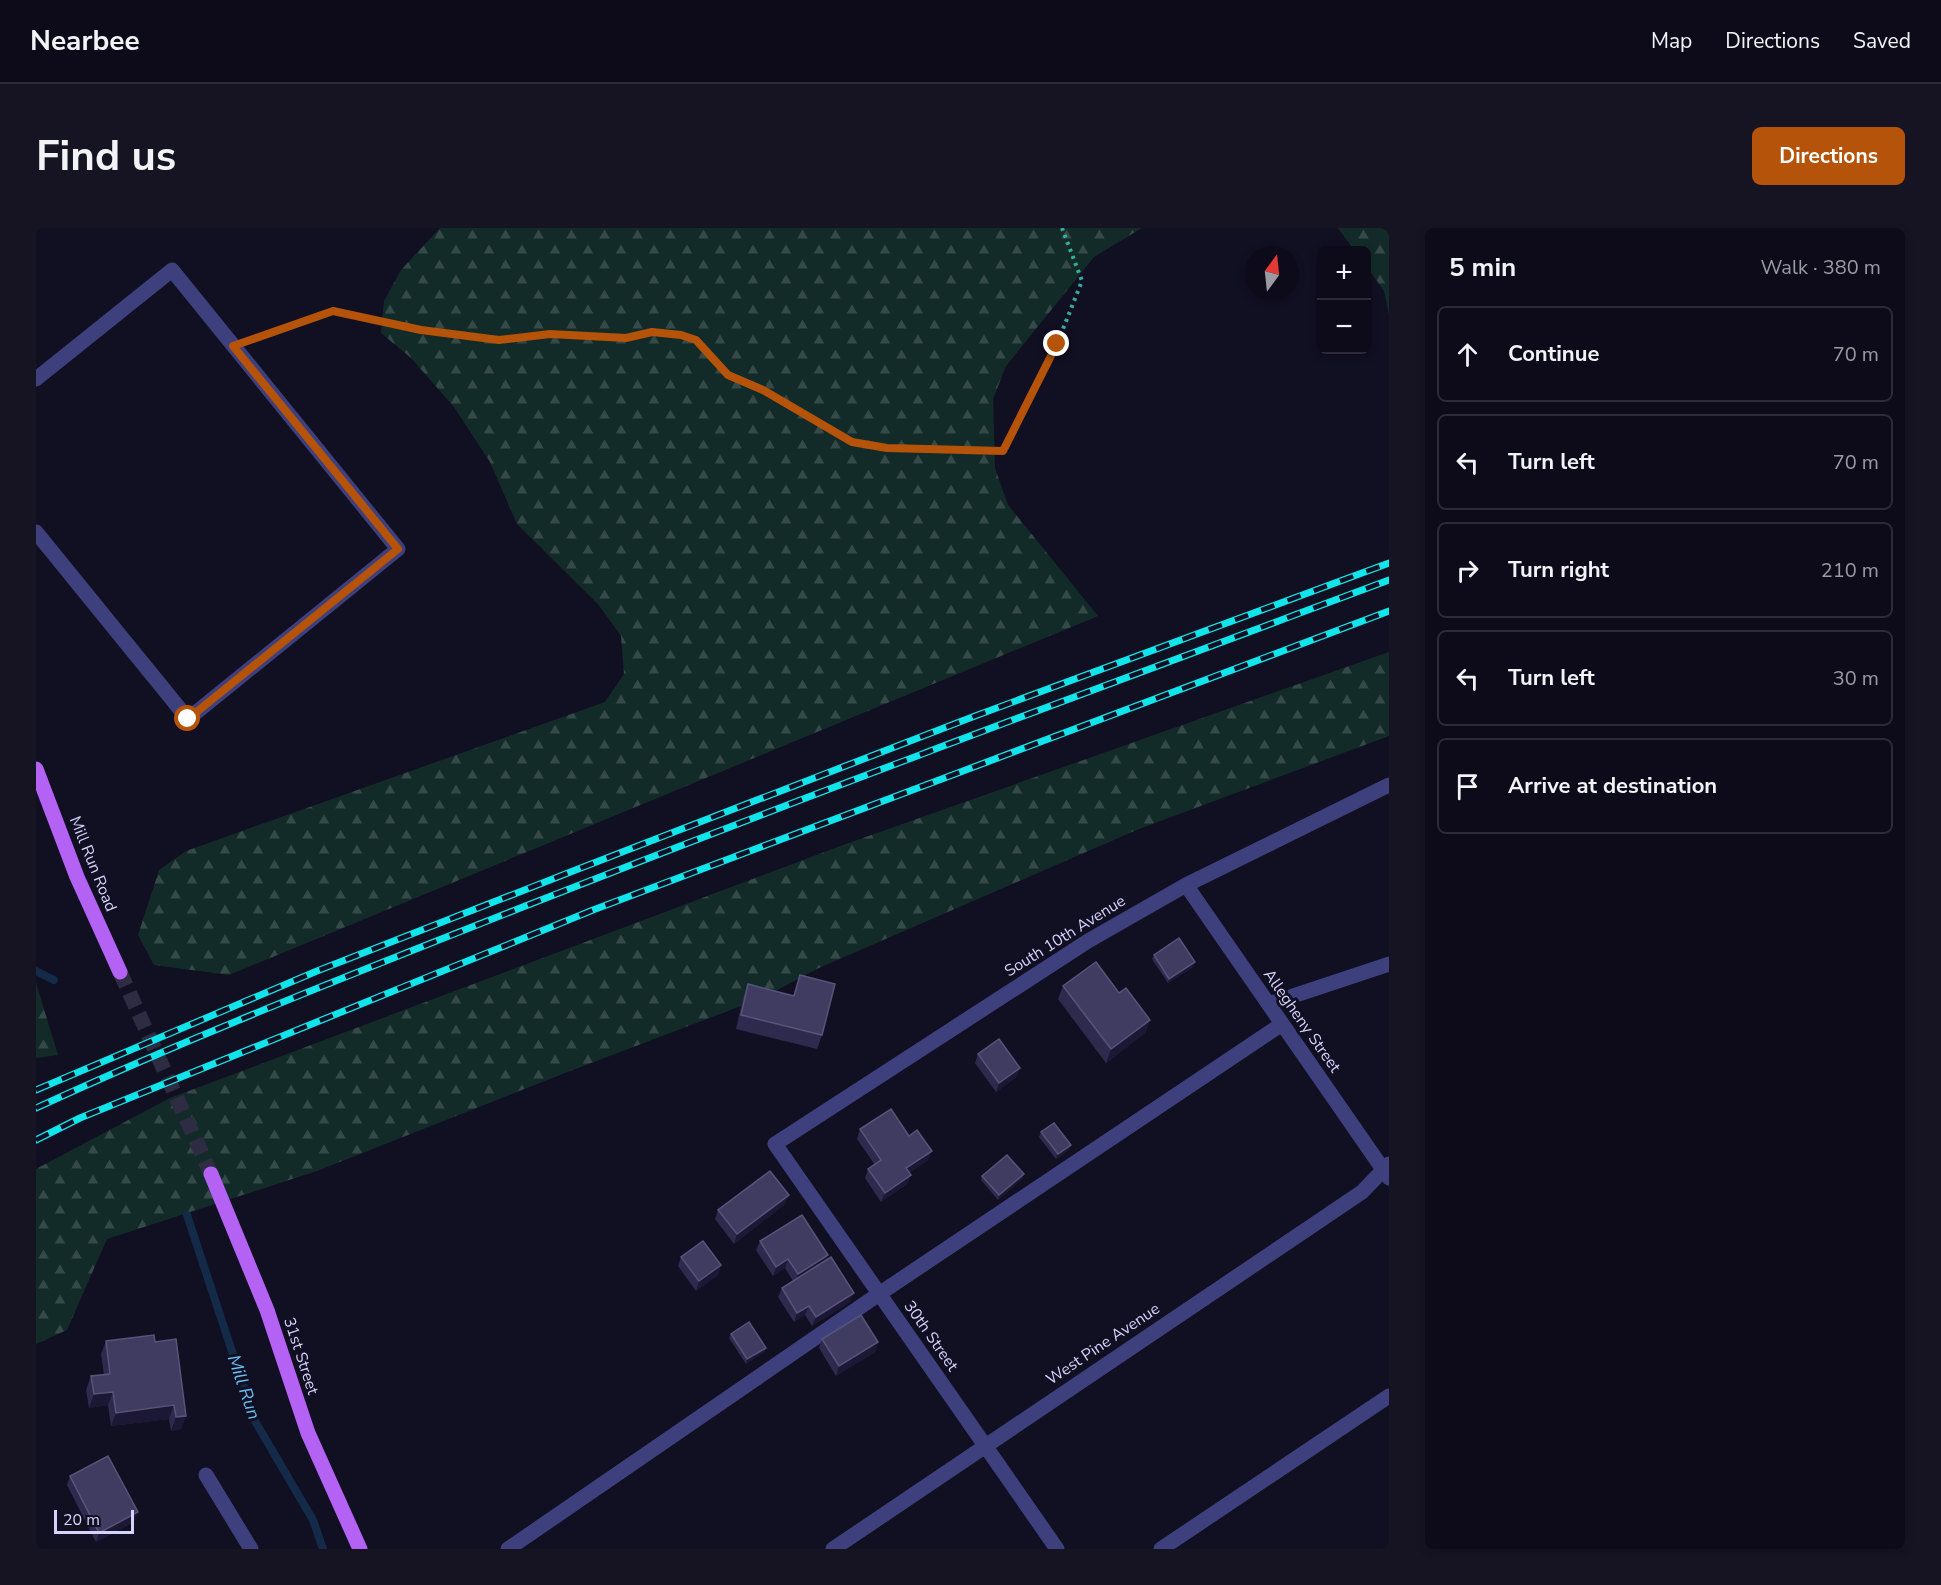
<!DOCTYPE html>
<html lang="en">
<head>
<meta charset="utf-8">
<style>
  :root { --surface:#0d0b1a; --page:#161423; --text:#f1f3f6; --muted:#9a9ba2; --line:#2d2b39; --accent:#b45309 }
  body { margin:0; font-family:"Nunito Sans",sans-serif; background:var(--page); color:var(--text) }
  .controls { position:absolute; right:18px; top:18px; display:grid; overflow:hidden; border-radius:9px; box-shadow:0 3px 9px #0003 }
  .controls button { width:54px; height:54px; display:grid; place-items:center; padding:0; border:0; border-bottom:2px solid var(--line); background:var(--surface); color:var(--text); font:30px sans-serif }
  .compass { position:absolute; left:1209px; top:18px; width:54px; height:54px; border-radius:50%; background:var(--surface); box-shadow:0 3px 9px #0003; rotate:15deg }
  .scale { position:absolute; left:18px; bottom:15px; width:80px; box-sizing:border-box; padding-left:6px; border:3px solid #d5d3fc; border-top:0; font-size:16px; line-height:21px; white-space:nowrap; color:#d5d3fc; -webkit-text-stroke:4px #110f22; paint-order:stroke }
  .stop { position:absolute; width:18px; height:18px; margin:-14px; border:4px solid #b45309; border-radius:50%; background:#fff }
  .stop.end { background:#b45309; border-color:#fff; box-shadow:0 2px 6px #0008 }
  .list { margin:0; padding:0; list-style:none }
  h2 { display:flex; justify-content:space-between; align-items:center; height:78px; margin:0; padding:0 24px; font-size:26px }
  h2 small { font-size:20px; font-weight:400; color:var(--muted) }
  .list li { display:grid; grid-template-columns:39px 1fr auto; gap:18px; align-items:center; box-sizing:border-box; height:96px; margin:0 12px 12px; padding:0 12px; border:2px solid var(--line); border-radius:9px }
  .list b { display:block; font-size:22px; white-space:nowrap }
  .list em { font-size:20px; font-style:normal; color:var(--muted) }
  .icon { flex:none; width:33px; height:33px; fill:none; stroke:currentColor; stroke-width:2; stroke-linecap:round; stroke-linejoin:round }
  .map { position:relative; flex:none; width:1353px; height:1321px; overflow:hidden; border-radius:9px }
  header { display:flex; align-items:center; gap:36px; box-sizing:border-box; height:84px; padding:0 30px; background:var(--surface); border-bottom:2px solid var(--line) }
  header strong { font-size:28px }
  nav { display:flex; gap:33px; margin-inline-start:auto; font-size:21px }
  .intro { display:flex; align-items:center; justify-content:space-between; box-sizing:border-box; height:144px; padding:0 36px }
  h1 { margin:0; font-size:42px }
  .button { padding:15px 27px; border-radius:9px; background:var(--accent); color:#fff; font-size:21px; font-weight:700 }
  main { display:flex; gap:36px; padding:0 36px }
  aside { flex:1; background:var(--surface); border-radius:9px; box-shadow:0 3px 9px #0003 }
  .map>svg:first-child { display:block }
  .forest { fill:url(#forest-firs) }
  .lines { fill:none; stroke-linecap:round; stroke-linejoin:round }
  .stream { stroke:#132b48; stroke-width:8 }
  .major-tunnel { stroke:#2e2c43; stroke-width:15; stroke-dasharray:15 8; stroke-linecap:butt }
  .path { stroke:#37ac9c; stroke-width:4; stroke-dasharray:3 4.5; stroke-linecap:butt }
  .minor { stroke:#3e407d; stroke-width:15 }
  .major { stroke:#b362f4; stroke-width:15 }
  .rail-casing { stroke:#11e4ea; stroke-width:7 }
  .rail { stroke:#110f22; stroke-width:4.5; stroke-dasharray:14; stroke-linecap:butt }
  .wall { fill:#2e2a4e }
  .shaded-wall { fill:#1b1735 }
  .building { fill:#403c61; stroke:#575479; stroke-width:1.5 }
  .route { stroke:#b45309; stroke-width:8 }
  .labels { text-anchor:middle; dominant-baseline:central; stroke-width:6; stroke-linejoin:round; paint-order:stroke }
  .street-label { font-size:16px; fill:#d5d3fc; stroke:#110f22 }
  .water-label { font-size:18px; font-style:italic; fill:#69bef4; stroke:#110f22 }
</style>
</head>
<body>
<header>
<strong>Nearbee</strong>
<nav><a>Map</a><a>Directions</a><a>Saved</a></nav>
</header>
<div class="intro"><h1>Find us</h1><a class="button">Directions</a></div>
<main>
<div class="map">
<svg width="1353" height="1321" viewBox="0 0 1353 1321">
  <defs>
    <pattern id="forest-firs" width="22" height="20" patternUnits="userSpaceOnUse" patternTransform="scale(1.5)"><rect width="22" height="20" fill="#132b28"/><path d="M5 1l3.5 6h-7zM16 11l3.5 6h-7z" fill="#344948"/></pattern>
  </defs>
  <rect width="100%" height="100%" fill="#110f22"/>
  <path class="forest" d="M404 0H1106L1058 29 970 138 957 171 959 240 972 277 1062 388 193 747 118 737 102 707 123 642 150 623 569 474 588 446 585 408 562 376 481 296 454 234 418 179 375 130 345 105 348 73 365 42Z
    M1302 0H1353V87L1348 63 1331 39 1330 22H1318Z
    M1353 424V508L1103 601 783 740 726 770 529 845 281 943 71 1011 31 1102 0 1116V941L134 870 807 617Z
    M0 755 22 827 0 830Z"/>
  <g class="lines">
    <path class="stream" d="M0 743 18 752
      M151 987 219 1193 277 1292 287 1321"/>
    <path class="major-tunnel" d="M84 744 175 946"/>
    <path class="path" d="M216 111 297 83 385 102 463 112 514 106 590 110 616 104 645 107 660 112 692 147 727 162 816 214 851 220 967 223 1021 116 1046 53 1026 0"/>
    <path class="minor" d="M0 151 136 42 362 321 152 491 0 304
      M1150 657 1353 950
      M1233 776 1353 736
      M170 1247 215 1321
      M472 1321 843 1066 1246 796
      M797 1321 1326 964 1353 936
      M1021 1321 739 916 1052 713 1150 657 1353 557
      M1125 1321 1353 1168"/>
    <path class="major" d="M0 541 41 649 84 744
      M175 946 231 1082 272 1205 324 1321"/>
    <defs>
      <path id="rail" d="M0 862 281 743 537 643 939 488 1353 335
        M0 880C161 806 327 742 492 677 778 565 1065 459 1353 352
        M0 912 44 890 557 682 1353 383"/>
    </defs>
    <use href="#rail" class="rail-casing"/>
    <use href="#rail" class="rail"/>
  </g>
  <path class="wall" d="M1118 727 1157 739 1132 755 1116 731Z
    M764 747 786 807 781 821 700 801 707 770 712 756 757 768Z
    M1027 758 1083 765 1114 792 1109 805 1070 835 1022 771Z
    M942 826 984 840 980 849 960 864 939 835Z
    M824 901 873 908 892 932 873 945 875 947 871 956 845 974 829 950 832 941 839 937 821 911Z
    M1005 904 1033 922 1020 931 1003 909Z
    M988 946 986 951 962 972 945 952 946 948Z
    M749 976 698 1016 679 991 682 982Z
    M724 1013 792 1027 790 1032 814 1074 776 1098 769 1087 758 1094 742 1069 746 1060 757 1053 749 1040 737 1048 720 1022Z
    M645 1029 685 1037 682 1047 660 1063 642 1038Z
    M695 1106 730 1120 728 1124 710 1136 693 1110Z
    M786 1111 842 1114 839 1124 800 1148 783 1120Z
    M70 1113 119 1114 150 1188 145 1201 135 1203 133 1191 75 1198 72 1177 53 1180 50 1162 55 1148 68 1147 65 1126Z
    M34 1248 98 1294 60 1314 31 1257Z"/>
  <path class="shaded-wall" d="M1159 734 1157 739 1132 755 1133 751Z
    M1114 792 1109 805 1070 835 1075 821Z
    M984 840 980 849 960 864 963 855Z
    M1035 917 1033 922 1020 931 1022 926Z
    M896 923 892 932 866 950 870 940Z
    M988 946 986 951 962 972 963 967Z
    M875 947 871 956 845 974 849 965Z
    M753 967 749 976 698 1016 701 1006Z
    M792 1027 788 1037 759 1055 762 1046Z
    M752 1031 749 1040 737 1048 740 1039Z
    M685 1037 682 1047 660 1063 663 1053Z
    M818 1065 814 1074 776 1098 780 1089Z
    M773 1078 769 1087 758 1094 761 1085Z
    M842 1114 839 1124 800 1148 803 1138Z
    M730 1120 728 1124 710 1136 711 1131Z
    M77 1164 72 1177 53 1180 58 1166Z
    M138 1177 133 1191 75 1198 80 1185Z
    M150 1188 145 1201 135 1203 140 1189Z
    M102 1284 98 1294 60 1314 63 1305Z"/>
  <path class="building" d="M1143 710 1159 734 1133 751 1118 727Z
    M1060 734 1083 765 1090 760 1114 792 1075 821 1027 758Z
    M764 747 799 756 786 807 705 787 712 756 758 768Z
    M963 811 984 840 963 855 942 826Z
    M855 881 873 908 881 902 896 923 870 940 875 947 849 965 832 941 845 932 824 901Z
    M1018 895 1035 917 1022 926 1005 904Z
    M971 927 988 946 963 967 946 948Z
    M734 943 753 967 701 1006 682 982Z
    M766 987 792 1027 762 1046 752 1031 740 1039 724 1013Z
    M667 1013 685 1037 663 1053 645 1029Z
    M795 1029 818 1065 780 1089 773 1078 761 1085 746 1060Z
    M825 1087 842 1114 803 1138 786 1111Z
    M713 1094 730 1120 711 1131 695 1106Z
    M118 1107 119 1114 140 1111 150 1188 140 1189 138 1177 80 1185 77 1164 58 1166 55 1148 74 1146 70 1113Z
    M72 1228 102 1284 63 1305 34 1248Z"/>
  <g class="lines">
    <path class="route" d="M152 491 362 321 197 118 297 83 385 102 463 112 514 106 590 110 616 104 645 107 660 112 692 147 727 162 816 214 851 220 967 223 1021 116"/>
  </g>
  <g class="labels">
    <g class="street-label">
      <text transform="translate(57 636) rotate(68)">Mill Run Road</text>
      <text transform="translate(1029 708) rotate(-32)">South 10th Avenue</text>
      <text transform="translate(1266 793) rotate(55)">Allegheny Street</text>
      <text transform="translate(895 1108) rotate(55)">30th Street</text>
      <text transform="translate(1067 1116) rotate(-34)">West Pine Avenue</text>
      <text transform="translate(265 1128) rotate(72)">31st Street</text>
    </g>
    <g class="water-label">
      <text transform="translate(208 1159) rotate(71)">Mill Run</text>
    </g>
  </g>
</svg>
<div class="controls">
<button>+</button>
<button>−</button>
</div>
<svg class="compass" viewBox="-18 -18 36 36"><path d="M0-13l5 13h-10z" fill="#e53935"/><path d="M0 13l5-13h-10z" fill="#9a9ba2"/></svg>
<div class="scale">20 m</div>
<div class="stop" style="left:152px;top:491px"></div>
<div class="stop end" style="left:1021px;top:116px"></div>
</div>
<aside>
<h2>5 min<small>Walk · 380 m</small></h2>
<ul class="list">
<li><svg class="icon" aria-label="ahead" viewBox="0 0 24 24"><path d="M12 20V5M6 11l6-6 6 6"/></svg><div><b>Continue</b></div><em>70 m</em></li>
<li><svg class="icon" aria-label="left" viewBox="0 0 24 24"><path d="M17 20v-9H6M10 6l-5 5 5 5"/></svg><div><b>Turn left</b></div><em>70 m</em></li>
<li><svg class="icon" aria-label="right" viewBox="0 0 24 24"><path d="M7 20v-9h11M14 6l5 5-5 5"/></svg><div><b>Turn right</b></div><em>210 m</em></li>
<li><svg class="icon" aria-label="left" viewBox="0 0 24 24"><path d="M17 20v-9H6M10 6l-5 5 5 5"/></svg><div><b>Turn left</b></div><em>30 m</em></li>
<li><svg class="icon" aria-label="arrive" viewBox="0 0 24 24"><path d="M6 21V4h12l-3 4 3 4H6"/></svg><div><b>Arrive at destination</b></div></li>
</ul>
</aside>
</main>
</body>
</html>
